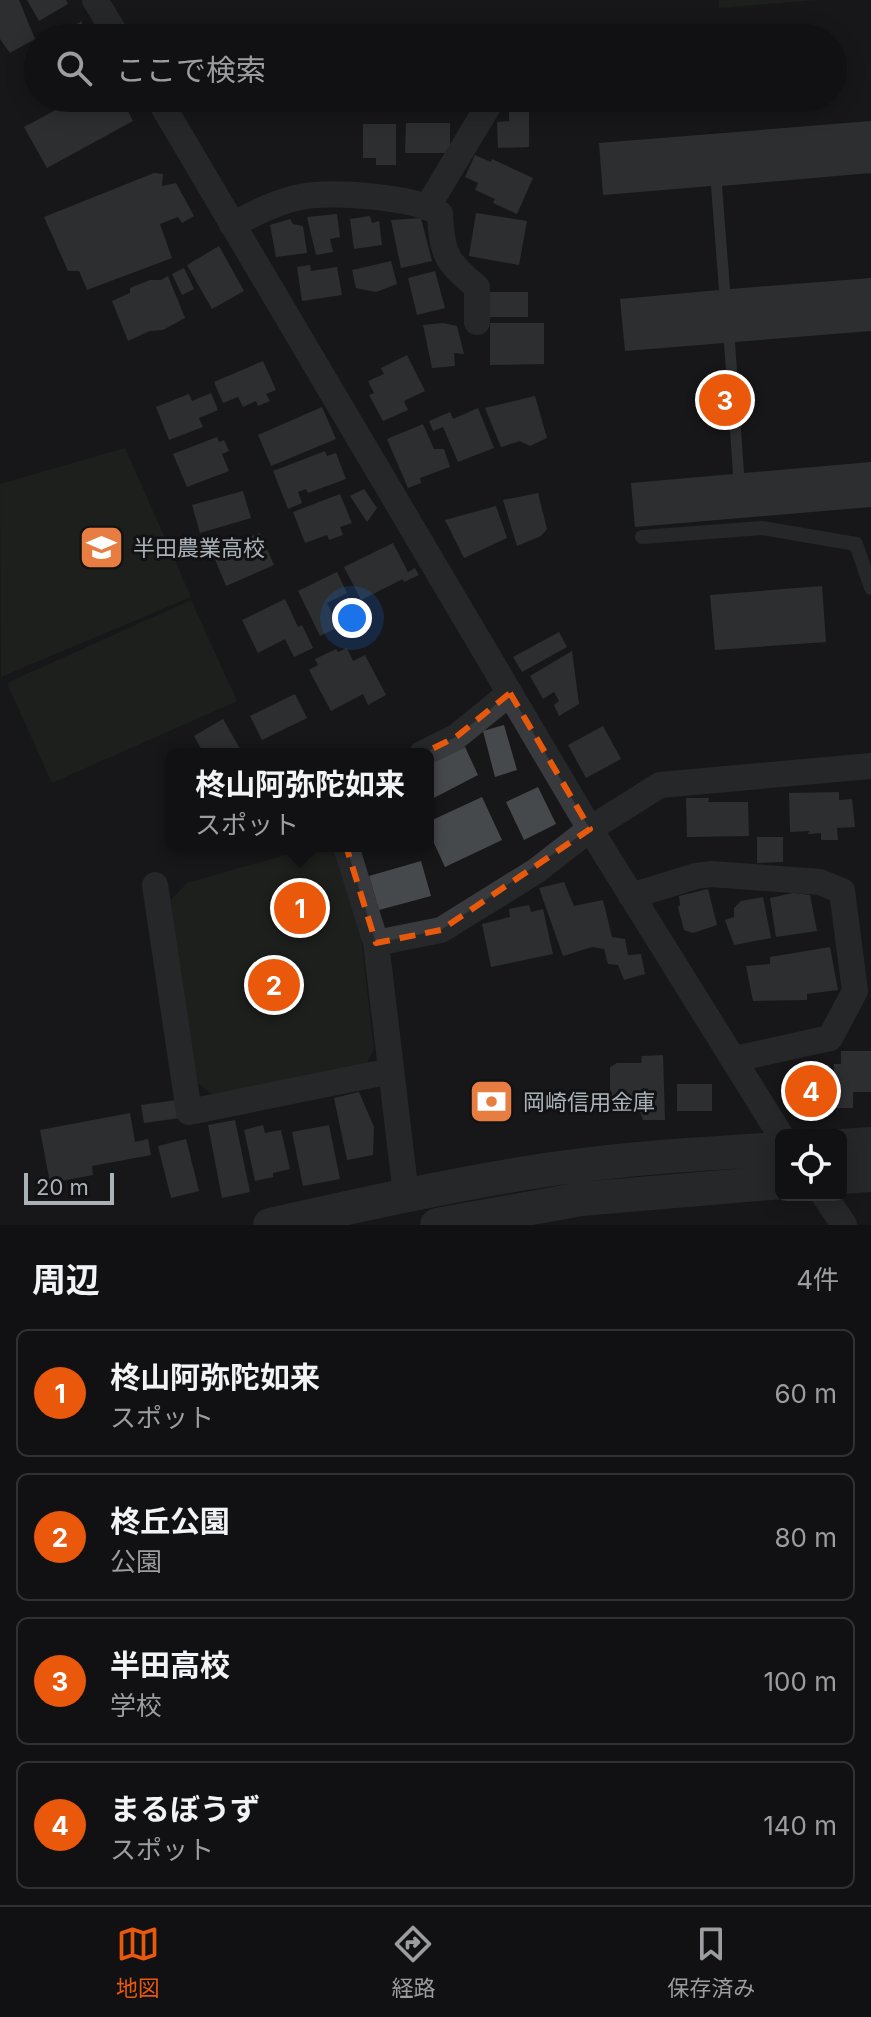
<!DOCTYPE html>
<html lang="ja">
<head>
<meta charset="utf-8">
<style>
  :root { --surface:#111113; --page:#1e1f21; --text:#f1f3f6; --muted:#9c9da0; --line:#303133; --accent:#ea580c }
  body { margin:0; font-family:Inter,"Noto Sans JP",sans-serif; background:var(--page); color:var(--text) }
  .controls { position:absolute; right:24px; bottom:24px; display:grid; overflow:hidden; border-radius:12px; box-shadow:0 4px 20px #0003 }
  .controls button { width:72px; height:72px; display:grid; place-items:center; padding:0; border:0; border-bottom:2px solid var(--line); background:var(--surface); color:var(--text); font:40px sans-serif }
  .scale { position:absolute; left:24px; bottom:20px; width:90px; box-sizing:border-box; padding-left:8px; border:4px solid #aab2b8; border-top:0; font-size:22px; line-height:28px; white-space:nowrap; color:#aab2b8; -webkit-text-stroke:6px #121214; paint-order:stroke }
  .you { position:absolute; left:352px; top:618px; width:28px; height:28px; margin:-20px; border:6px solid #fff; border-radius:50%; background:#1a73e8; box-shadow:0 0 0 12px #1a73e833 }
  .badge { display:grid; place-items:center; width:52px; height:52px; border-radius:50%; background:var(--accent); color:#fff; font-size:26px; font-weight:700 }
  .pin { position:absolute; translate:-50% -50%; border:4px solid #fff; box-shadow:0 2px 8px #0006 }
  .popup { position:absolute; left:166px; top:748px; width:268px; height:104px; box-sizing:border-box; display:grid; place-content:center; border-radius:12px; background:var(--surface); filter:drop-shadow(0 2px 6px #0005); font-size:26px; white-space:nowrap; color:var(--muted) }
  .popup b { font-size:30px; color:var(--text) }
  .popup::after { content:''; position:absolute; left:50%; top:100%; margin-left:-16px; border:16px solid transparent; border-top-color:var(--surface) }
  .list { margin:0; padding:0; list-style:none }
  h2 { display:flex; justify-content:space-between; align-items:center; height:104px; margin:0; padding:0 32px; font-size:34px }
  h2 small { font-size:26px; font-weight:400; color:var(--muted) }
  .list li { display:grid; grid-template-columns:52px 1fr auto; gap:24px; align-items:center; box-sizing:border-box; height:128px; margin:0 16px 16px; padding:0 16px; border:2px solid var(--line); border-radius:12px }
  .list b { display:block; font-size:30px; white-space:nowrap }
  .list p { margin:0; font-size:26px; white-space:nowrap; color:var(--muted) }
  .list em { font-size:26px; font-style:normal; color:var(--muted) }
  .icon { flex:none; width:44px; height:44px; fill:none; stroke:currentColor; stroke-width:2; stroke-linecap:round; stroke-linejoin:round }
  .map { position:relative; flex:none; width:871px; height:1225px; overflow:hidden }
  .search { position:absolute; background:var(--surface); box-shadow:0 4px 20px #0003; left:24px; right:24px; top:24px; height:88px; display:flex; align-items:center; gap:20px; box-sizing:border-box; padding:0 28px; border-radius:44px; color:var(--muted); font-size:30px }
  .sheet { height:680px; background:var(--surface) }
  nav { display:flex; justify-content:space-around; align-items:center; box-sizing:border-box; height:112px; border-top:2px solid var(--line); background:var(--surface); font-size:22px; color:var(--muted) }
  nav a { display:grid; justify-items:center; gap:4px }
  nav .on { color:var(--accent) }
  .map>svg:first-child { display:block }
  .green { fill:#222821 }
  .building { fill:#46494c }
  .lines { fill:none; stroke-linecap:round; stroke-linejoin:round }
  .service { stroke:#383a3d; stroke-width:14 }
  .minor { stroke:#383a3d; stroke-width:26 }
  .tertiary { stroke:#383a3d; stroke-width:34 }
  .marked { fill:none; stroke:#e8590c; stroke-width:6; stroke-dasharray:16 10; stroke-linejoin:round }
  .labels { text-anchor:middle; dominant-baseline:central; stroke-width:6; stroke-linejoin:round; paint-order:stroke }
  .poi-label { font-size:22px; fill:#aab2b8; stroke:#121214; text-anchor:start }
</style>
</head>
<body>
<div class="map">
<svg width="871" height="1225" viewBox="0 0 871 1225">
  <rect width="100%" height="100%" fill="#171719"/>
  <path class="green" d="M719 0H816L719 8Z
    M125 448 191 597 1 677 0 484Z
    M191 600 237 701 52 783 7 683Z
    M317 846H335L359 919 374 1050 366 1065 214 1096 198 1083 168 903 187 883Z"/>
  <path class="building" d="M0 0H19L35 39 10 53 0 39Z
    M27 0H66L68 4 39 21Z
    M82 21V26L89 25V38H51Z
    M78 98H121L133 121 47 168 24 127Z
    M241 98H269V102H241Z
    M515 98H529V147L498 148 497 122 509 121V106Z
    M871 121V173L722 186 730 289 871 278V331L735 342 744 473 871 462V507L635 527 631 483 733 474 724 343 625 351 620 299 719 290 711 186 603 195 599 143Z
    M406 123H450V153H405Z
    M363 124H396V165H376V158H363Z
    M475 155 491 162 492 159 533 178 517 214 493 203 495 199 475 190 478 183 465 177Z
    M154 173 163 174 162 186 176 183 194 216 182 223 178 217 160 224 172 258 87 290 79 271H68L44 217Z
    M476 213 527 221 519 265 469 256Z
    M337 214 340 237 330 239 333 252 316 255 307 217Z
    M370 216 372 223 379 221 382 245 354 249 350 219Z
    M421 218 432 261 401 268 391 220Z
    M290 219 293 224 303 226 307 253 276 257 270 225Z
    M219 246 244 291 212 309 187 265Z
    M391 261 397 284 376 292 356 288 352 270Z
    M310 265 311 271 337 267 342 295 302 301 297 267Z
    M184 268 194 289 182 295 172 274Z
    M435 271 445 308 417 315 408 278Z
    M168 276 185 318 163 330 150 331 128 341 112 301 130 293V288L150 280H161Z
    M490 292H528V317H490Z
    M443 323 457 326 464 354 454 353 455 366 432 368 423 325Z
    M490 323H544V364L490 365Z
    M407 355 425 391 404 401 408 410 383 421 369 395 374 393 368 381 384 374 381 368Z
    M263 361 276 390 266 394 270 401 258 406 256 401 243 407 238 397 223 403 214 382Z
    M211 393 218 410 199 418 203 427 169 440 156 407 189 394 192 401Z
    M535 396 547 438 530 446 520 441 501 447 485 408Z
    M322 407 336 439 271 466 258 435Z
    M478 408 494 448 458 462 443 427 433 431 429 421 450 412 453 419Z
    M423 424 434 449H444L450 467 420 478 421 483 408 488 387 439Z
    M217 437 219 442 224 440 229 451 222 454 229 471 187 487 173 454Z
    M325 451 327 456 336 453 346 479 308 493 306 489 298 492 302 503 288 509 273 471Z
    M364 489 377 508 367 522 350 496Z
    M243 491 251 518 200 533 192 505Z
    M538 493 547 529 541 536 517 546 503 500Z
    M340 494 352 523 340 527 343 535 329 540 327 535 305 543 293 512Z
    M496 506 507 538 464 558 445 520Z
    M260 533 274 565 226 586 212 552Z
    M393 543 408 572 415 568 419 575 404 582 403 579 361 600 344 567Z
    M337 572 347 593 327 603 339 627 320 636 298 591Z
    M822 586 826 642 715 650 710 595Z
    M285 599 298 627 302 625 313 648 294 657 285 639 258 653 242 620Z
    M559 632 567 647 522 672 513 657Z
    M347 648 353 661 365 655 386 695 368 705 363 694 331 711 309 670 318 665 315 659 336 649 338 652Z
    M572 651 579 704 559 716 554 705 559 701 554 692 543 699 530 676Z
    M295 694 307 718 262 740 250 716Z
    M223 719 243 754H204L194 736Z
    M504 725 517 770 495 777 483 731Z
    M603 726 621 759 586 778 568 745Z
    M465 747 478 775 428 801V765Z
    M538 787 556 824 524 840 506 802Z
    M839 792V800L852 799 855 827 837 828 838 840H821V833L808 834 809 831 790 832 789 793Z
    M482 797 502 840 445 867 428 830V822Z
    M686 798H709L708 802H748L749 836 687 837Z
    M757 837H783V862L757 863Z
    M421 861 431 896 379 910 369 876Z
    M564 882 574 906 603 900 612 937 625 939 628 955 641 954 645 974 624 980 618 965 608 964 604 949 592 947 563 956 539 888Z
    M708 889 717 925 693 933 684 930 678 907 680 905 679 896Z
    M793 893 810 895 817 931 776 937 770 898Z
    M763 897 771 938 734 945 725 920 734 917V908L741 901Z
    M295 898H306V912H295Z
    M529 905 531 912 543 909 553 954 491 967 482 924 510 917 509 909Z
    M830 947 838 990 807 994V1000L753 1001 746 966 770 964V957Z
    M841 1051H871V1092H853V1108H834V1064H841Z
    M663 1055 665 1120H643L637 1104H610V1067L617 1063H641L642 1056Z
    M807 1065H829V1106H792V1077H807Z
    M677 1084H712V1111H677Z
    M359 1092 374 1127 373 1155 347 1160 334 1098Z
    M177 1100 180 1118 144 1123 141 1105Z
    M130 1113 135 1142 148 1139 151 1155 92 1166 93 1175 50 1183 40 1130Z
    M235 1120 250 1192 222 1198 208 1125Z
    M263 1125 265 1133 281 1130 290 1169 273 1173V1177L255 1181 244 1130Z
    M329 1125 340 1179 303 1186 292 1132Z
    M186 1139 199 1191 171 1198 158 1146Z"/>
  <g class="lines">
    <path class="service" d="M191 38 244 31
      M642 537 762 528 856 544 871 588"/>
    <path class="minor" d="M95 0 118 38
      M158 98 590 829 781 1136
      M428 206 493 98
      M232 225C253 214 276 202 300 197 331 191 415 196 440 214 442 254 446 262 477 287V322
      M422 754 456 737 510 693
      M346 846 376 943 406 1195
      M155 885 189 1112 391 1071
      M631 896 696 876 711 874 820 882 842 891 855 991 830 1038 735 1059
      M376 943 441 930 536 871 590 829 660 785 871 766
      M824 1195 844 1225"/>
    <path class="tertiary" d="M841 1146 871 1144
      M841 1177 871 1175
      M270 1225C355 1206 440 1187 526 1173 611 1159 696 1154 781 1149
      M437 1225 581 1199 781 1182"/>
  </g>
  <path d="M0 0H871V1225H0ZM510 693 590 829 441 930 376 943 342 833 371 779 456 737Z" fill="#171719" fill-opacity=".55" fill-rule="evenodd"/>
  <path class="marked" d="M510 693 590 829 441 930 376 943 342 833 371 779 456 737Z"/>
  <defs>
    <symbol id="school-square" viewBox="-11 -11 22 22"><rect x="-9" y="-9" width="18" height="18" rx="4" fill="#e77d41" stroke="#121214"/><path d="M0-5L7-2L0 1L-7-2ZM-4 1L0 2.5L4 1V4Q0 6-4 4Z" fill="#fff"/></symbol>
    <symbol id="bank-square" viewBox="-11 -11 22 22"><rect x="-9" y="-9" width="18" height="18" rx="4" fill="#e77d41" stroke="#121214"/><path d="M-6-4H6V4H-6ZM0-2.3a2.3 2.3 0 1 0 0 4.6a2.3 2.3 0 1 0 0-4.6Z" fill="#fff"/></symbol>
  </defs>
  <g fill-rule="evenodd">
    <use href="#school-square" x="76" y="522" width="51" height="51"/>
    <use href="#bank-square" x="466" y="1076" width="51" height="51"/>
  </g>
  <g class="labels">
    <g class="poi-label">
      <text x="133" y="548">半田農業高校</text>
      <text x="523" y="1102">岡崎信用金庫</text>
    </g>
  </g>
</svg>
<div class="controls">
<button><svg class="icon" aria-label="locate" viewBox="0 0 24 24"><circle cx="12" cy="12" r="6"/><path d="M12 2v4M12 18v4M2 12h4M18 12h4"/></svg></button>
</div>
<div class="scale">20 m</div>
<div class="you"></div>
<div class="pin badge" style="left:300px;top:908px">1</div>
<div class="popup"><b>柊山阿弥陀如来</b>スポット</div>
<div class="pin badge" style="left:274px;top:985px">2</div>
<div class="pin badge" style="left:725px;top:400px">3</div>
<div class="pin badge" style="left:811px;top:1091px">4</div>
<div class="search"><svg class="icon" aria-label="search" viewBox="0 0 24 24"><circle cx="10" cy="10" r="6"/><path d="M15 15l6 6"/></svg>ここで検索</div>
</div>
<section class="sheet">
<h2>周辺<small>4件</small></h2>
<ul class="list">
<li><span class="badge">1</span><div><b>柊山阿弥陀如来</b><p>スポット</p></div><em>60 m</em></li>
<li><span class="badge">2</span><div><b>柊丘公園</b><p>公園</p></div><em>80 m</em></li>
<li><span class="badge">3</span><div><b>半田高校</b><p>学校</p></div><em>100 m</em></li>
<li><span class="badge">4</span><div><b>まるぼうず</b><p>スポット</p></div><em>140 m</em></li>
</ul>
</section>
<nav>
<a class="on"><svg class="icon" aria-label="map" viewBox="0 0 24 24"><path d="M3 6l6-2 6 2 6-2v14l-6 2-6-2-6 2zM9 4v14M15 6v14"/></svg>地図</a>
<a><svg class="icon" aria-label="directions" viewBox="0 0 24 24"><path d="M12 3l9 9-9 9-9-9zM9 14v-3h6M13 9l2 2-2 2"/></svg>経路</a>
<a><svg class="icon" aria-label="saved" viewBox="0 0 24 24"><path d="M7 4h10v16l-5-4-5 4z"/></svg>保存済み</a>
</nav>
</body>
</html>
